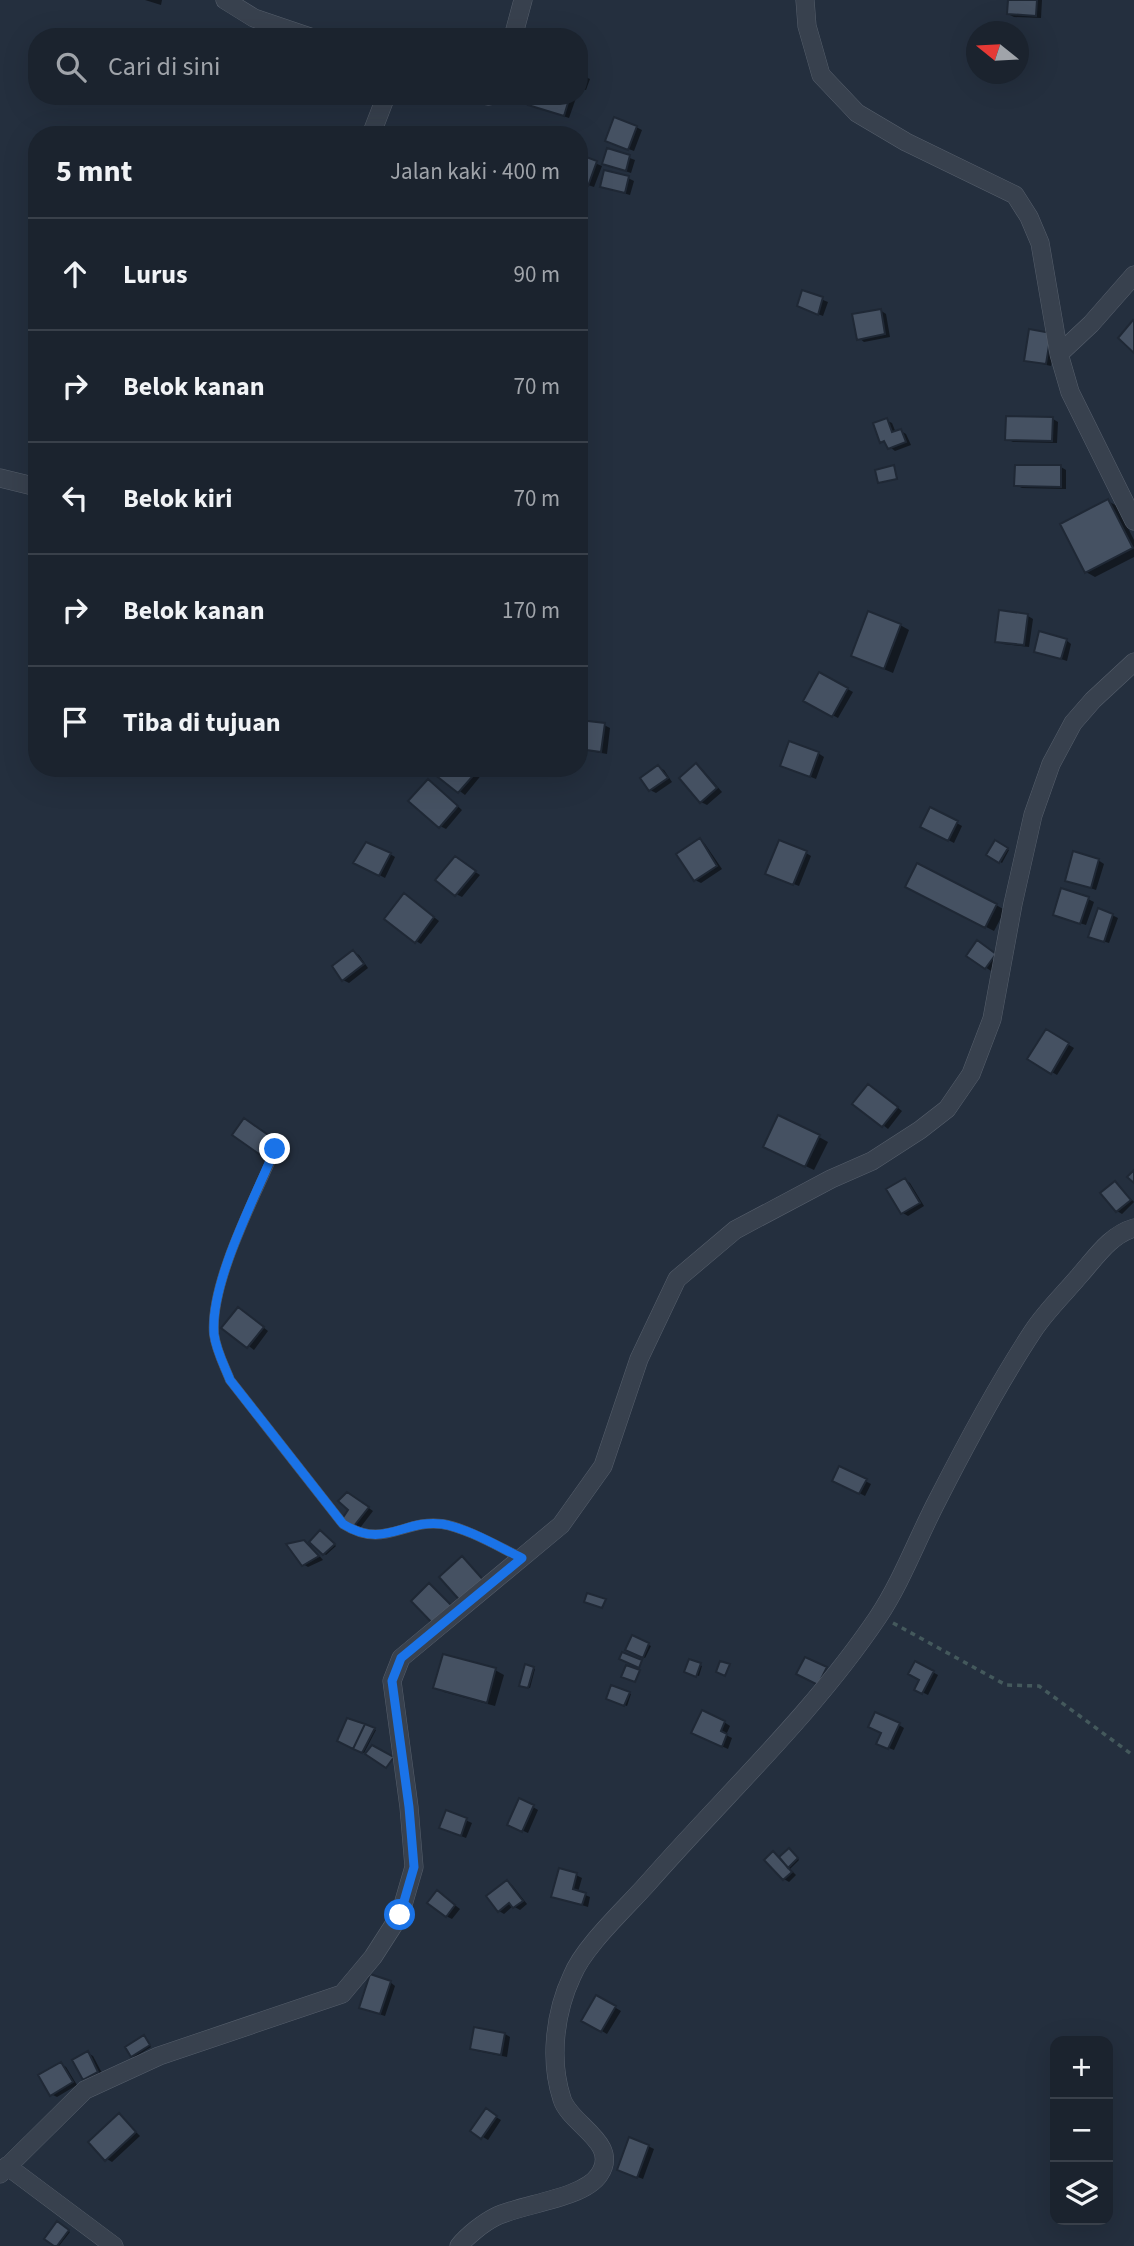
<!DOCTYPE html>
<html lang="id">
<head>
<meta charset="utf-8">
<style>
  :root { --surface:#1b232e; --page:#282f3a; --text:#f1f3f6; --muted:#a0a4aa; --line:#39404a }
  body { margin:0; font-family:"Source Sans 3",sans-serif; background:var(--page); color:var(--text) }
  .controls { position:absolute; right:21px; bottom:21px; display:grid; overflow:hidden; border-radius:14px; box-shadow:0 7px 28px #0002 }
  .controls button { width:63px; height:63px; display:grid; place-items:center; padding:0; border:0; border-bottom:2px solid var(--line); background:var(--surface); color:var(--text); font:35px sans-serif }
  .compass { position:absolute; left:966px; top:21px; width:63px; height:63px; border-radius:50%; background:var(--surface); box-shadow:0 7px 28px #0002; rotate:288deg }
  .stop { position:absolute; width:21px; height:21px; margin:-16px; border:5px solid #1a73e8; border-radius:50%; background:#fff }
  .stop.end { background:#1a73e8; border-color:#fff; box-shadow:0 2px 7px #0008 }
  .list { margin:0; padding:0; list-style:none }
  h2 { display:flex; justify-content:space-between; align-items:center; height:91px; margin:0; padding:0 28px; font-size:30px }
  h2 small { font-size:23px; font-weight:400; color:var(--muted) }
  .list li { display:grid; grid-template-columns:46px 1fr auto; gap:21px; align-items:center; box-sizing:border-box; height:112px; padding:0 28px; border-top:2px solid var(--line) }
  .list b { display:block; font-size:26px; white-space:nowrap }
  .list em { font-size:23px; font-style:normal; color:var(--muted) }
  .icon { flex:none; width:38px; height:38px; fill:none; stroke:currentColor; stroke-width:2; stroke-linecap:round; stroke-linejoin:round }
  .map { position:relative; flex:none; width:1134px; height:2246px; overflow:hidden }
  .search { position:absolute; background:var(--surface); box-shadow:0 7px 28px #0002; left:28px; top:28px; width:560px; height:77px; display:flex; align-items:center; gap:18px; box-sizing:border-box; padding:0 24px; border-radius:28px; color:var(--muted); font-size:26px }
  .panel { position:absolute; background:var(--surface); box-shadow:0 7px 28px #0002; left:28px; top:126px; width:560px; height:651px; border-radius:28px }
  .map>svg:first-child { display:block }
  .shadow { fill:#0007 }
  .building { fill:#455162; stroke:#1f2835; stroke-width:2 }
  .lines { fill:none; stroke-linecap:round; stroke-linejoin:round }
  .service-casing { stroke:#565f6c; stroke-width:10 }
  .minor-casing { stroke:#565f6c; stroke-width:19 }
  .path { stroke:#44595c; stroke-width:3.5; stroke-dasharray:5 5; stroke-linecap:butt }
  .service { stroke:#38414e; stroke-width:9 }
  .minor { stroke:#38414e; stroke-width:18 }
  .route { stroke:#1a73e8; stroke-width:9 }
</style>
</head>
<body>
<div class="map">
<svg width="1134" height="2246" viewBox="0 0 1134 2246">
  <rect width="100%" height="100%" fill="#242f3e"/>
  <path class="shadow" d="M145 0H162L161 5Z
    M1009 0H1042L1041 18 1014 17 1008 14Z
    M579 74 590 79 586 90 579 88Z
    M532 96H573L576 98 569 118 530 105Z
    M636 127 642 130 634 151 613 143Z
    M608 150 635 160 631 173 610 166Z
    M582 158 602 166 594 187 579 182V166Z
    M628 178 634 181 630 195 602 187Z
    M803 292 828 302 823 316 805 309Z
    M880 310 886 314 890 337 864 342 859 338Z
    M1056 338 1051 366 1025 360Z
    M1053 419 1058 422 1057 443 1013 442 1007 439Z
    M886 420 892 423 896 433 901 431 906 434 911 445 895 451 882 441Z
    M893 467 898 479 880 482Z
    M1061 467 1066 470V489L1022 488 1016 485Z
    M1108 501 1117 506 1134 540V557L1095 577 1086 572Z
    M1028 616 1033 619 1029 647 1003 644 997 641Z
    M900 625 909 630 893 673 853 656Z
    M1066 640 1071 644 1067 661 1036 651Z
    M820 674 853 692 838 718 805 700Z
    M604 725 610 728 607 754 579 749Z
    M818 753 824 757 816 779 788 768Z
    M696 766 702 769 722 792 707 805 701 802Z
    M658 767 664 770 672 782 656 793 650 790Z
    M440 768H478L483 773 465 795 436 773Z
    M433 784 462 810 446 829 440 826Z
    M931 809 962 826 954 843 922 826Z
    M700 840 705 844 722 869 701 883 695 880Z
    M995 843 1009 850 1002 863 988 855Z
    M806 853 811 856 799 886 773 876Z
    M390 854 395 857 385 878 355 862Z
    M455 859 480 875 462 897 456 894Z
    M1098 860 1104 864 1096 890 1067 880Z
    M916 891 996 905 1005 910 994 931Z
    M410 899 439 921 421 944 416 941Z
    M1088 899 1094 902 1086 925 1060 917Z
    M1112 915 1118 918 1109 943 1096 939Z
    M977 942 1001 958 991 971 968 955Z
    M353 952 359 955 368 968 349 983 343 980Z
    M1046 1031 1074 1048 1057 1075 1030 1059Z
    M874 1089 902 1111 888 1129 883 1125Z
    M250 1123 276 1142 266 1156 235 1135Z
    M819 1137 828 1142 814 1170 774 1151Z
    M905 1180 910 1183 924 1206 908 1216 903 1213Z
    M1115 1183 1134 1202 1122 1214 1117 1211Z
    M244 1312 268 1331 254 1350 224 1327Z
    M840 1468 871 1484 865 1496 834 1480Z
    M353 1497 373 1511 360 1528 345 1518 351 1509Z
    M323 1534 336 1546 326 1555 312 1542Z
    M304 1542 310 1545 323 1560 308 1567 303 1564Z
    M632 1637 651 1646 645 1658 627 1649Z
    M690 1661 702 1666 699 1676 688 1673Z
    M916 1663 938 1675 928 1695 916 1689 922 1679Z
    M533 1668 535 1669 530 1688 523 1686Z
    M495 1670 504 1675 495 1706 444 1692 435 1687Z
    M612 1687 631 1694 627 1706 608 1698Z
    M348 1720 376 1730 364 1753 359 1751Z
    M724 1722 730 1726 726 1735 732 1738 728 1749 699 1736Z
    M899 1725 904 1728 894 1750 884 1746Z
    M533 1807 538 1810 528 1833 515 1827Z
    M447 1812 472 1823 466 1838 446 1830Z
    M791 1851 799 1860 790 1869 796 1875 789 1882 784 1879 773 1853 780 1858Z
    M576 1875 582 1878 578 1892 590 1897 588 1907 553 1896Z
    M507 1882 512 1885 527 1904 520 1910 513 1906 504 1914 499 1911Z
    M443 1896 460 1909 452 1919 446 1916Z
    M390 1982 395 1986 385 2016 366 2010Z
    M597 1997 621 2011 607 2034 583 2020Z
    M505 2034 510 2037 507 2057 477 2051 472 2048Z
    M144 2037 151 2047 135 2057 132 2056Z
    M88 2053 93 2056 103 2075 90 2082 84 2079Z
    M61 2064 66 2067 77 2085 57 2097 51 2094Z
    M486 2111 501 2120 488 2140 473 2131Z
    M119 2115 140 2136 112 2162 107 2159Z
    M648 2146 654 2149 643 2179 625 2172Z
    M58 2223 70 2232 59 2246 47 2238Z"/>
  <path class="building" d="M1008 0H1037L1036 16 1007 14Z
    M187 30 204 37H185Z
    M579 72 585 74 580 89 579 88Z
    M530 96H570L564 116 528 105Z
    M614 117 637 126 628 150 605 141Z
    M607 148 630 155 626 171 602 164Z
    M581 155 597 161 588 186 579 182Z
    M604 170 629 176 625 193 600 187Z
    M802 290 823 297 818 315 797 306Z
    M881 309 885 334 857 340 852 314Z
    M1133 320 1134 321V353L1118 338Z
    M1029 329 1051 333 1046 364 1024 361Z
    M1006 416 1053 417 1052 441 1005 440Z
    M887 418 892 432 901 429 906 442 888 449 884 441 880 443 873 423Z
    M894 465 897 479 878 483 875 470Z
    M1015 465H1061V487L1014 486Z
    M1108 499 1133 548 1085 573 1060 524Z
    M999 610 1028 614 1024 645 995 642Z
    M868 611 901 624 884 669 851 656Z
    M1039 631 1067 639 1061 659 1034 652Z
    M819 672 848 688 832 717 803 701Z
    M579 720 605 723 601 752 579 749Z
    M789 741 819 752 810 777 780 766Z
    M696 763 717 788 700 803 679 778Z
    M658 765 668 778 649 791 640 778Z
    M438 768H478L479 769 458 793 434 774Z
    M428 779 458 806 439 828 408 801Z
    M930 807 958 821 948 841 920 827Z
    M700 838 717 866 694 881 676 854Z
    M779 840 807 851 793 885 765 874Z
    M995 840 1008 848 999 863 986 855Z
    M366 842 391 853 379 876 353 863Z
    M1073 851 1099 859 1091 888 1065 881Z
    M455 856 476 871 455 896 435 880Z
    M917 863 997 904 985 928 905 887Z
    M1061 888 1089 897 1080 924 1053 915Z
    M404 893 434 917 415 943 384 919Z
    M1098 908 1113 914 1104 942 1088 937Z
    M977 940 996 954 985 969 966 956Z
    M353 950 364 964 342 981 332 966Z
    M1046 1029 1069 1043 1051 1074 1027 1059Z
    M868 1084 898 1107 882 1127 852 1104Z
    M778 1115 820 1135 805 1167 763 1147Z
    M244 1118 271 1137 259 1154 232 1135Z
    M1134 1170V1183L1127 1177Z
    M905 1178 920 1203 901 1214 886 1189Z
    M1115 1181 1131 1200 1116 1212 1100 1193Z
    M238 1307 264 1327 247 1348 221 1328Z
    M839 1466 867 1479 859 1494 832 1481Z
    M347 1492 369 1507 354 1526 342 1519 348 1510 338 1501Z
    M320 1530 335 1544 323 1555 309 1542Z
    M304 1540 319 1556 302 1566 286 1544Z
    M462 1556 486 1583 463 1604 439 1577Z
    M429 1583 456 1610 437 1628 411 1601Z
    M587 1593 606 1599 602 1608 584 1602Z
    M632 1635 649 1643 643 1658 625 1650Z
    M622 1652 642 1660 639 1668 619 1659Z
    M443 1654 496 1668 487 1703 433 1688Z
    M805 1657 827 1667 818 1685 796 1674Z
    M689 1659 701 1663 696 1677 684 1672Z
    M720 1661 730 1664 725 1676 716 1672Z
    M915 1661 934 1671 922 1694 914 1690 919 1680 908 1674Z
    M525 1664 534 1667 528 1688 519 1686Z
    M626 1665 640 1670 635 1682 621 1677Z
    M611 1685 630 1692 624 1706 606 1699Z
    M702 1710 725 1721 721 1731 727 1734 722 1747 691 1733Z
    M875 1712 900 1723 888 1749 876 1744 881 1733 868 1727Z
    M347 1718 365 1724 353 1749 337 1741Z
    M365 1724 375 1728 362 1753 353 1749Z
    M372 1745 394 1757 386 1768 365 1754Z
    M519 1798 534 1805 522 1832 507 1825Z
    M446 1810 467 1818 461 1836 439 1828Z
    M789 1848 798 1858 788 1868 779 1857Z
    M773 1851 792 1872 783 1880 764 1860Z
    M559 1868 577 1873 573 1889 586 1893 582 1905 551 1897Z
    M507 1880 523 1901 513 1908 509 1903 498 1912 486 1896Z
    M437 1890 455 1905 446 1917 427 1903Z
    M370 1974 391 1981 380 2014 359 2008Z
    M596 1995 616 2006 601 2032 581 2021Z
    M474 2027 505 2033 501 2055 470 2049Z
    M144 2035 150 2045 131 2057 125 2047Z
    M88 2051 98 2072 83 2080 72 2060Z
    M61 2062 73 2082 50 2096 38 2075Z
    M486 2108 497 2116 481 2139 470 2131Z
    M119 2113 136 2132 105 2161 88 2142Z
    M629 2137 649 2145 637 2178 617 2170Z
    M57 2221 69 2230 57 2246H54L44 2239Z"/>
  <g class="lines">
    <defs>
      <path id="service" d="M276 1149C255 1198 210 1282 214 1334 216 1350 224 1365 230 1380L343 1524C384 1550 404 1519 442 1524 467 1528 499 1547 522 1558"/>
      <path id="minor" d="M225 0 254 18 310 37
        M805 0 807 26 821 75 857 113 906 142 1015 195 1029 217 1040 243 1059 354 1070 392 1134 521
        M513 37 523 0
        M488 96H489
        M371 135 386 96
        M1059 354 1091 324 1134 275
        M0 478 37 487
        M7 2166 114 2246
        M0 2174 85 2090 159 2056 342 1994 373 1957 400 1915 414 1867 409 1807 392 1681 401 1658 561 1525 603 1466 639 1359 677 1279 735 1230 831 1179 872 1161 920 1130 947 1109 971 1074 992 1019 1013 904 1033 815 1051 764 1073 723 1093 700 1134 662
        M459 2246C467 2236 483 2223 495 2217 520 2204 583 2199 599 2175 621 2143 570 2125 562 2099 549 2060 555 2012 572 1976 584 1946 626 1908 648 1883 725 1795 812 1715 878 1617 902 1581 918 1537 938 1499 967 1442 998 1384 1033 1331 1046 1311 1065 1293 1080 1275 1096 1257 1110 1235 1134 1228"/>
    </defs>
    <use href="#service" class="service-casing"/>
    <use href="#minor" class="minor-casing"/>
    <path class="path" d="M893 1623 1006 1685 1039 1686 1134 1756"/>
    <use href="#service" class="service"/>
    <use href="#minor" class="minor"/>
  </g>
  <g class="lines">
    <path class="route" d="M275 1149C255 1198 210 1282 214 1334 216 1350 224 1365 230 1380L343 1524C384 1550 403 1519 442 1524 467 1528 499 1547 522 1558L401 1658 392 1681 409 1807 414 1867 400 1915"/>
  </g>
</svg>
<div class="controls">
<button>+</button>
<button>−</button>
<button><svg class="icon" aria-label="layers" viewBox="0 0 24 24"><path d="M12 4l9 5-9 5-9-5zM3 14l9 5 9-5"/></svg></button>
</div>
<svg class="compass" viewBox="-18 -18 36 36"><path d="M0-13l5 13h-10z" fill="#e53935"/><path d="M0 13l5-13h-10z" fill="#a0a4aa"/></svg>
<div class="stop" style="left:400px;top:1915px"></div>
<div class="stop end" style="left:275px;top:1149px"></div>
<div class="search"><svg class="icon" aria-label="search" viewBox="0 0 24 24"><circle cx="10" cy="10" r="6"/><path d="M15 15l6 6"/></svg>Cari di sini</div>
<section class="panel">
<h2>5 mnt<small>Jalan kaki · 400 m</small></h2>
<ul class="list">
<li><svg class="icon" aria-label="ahead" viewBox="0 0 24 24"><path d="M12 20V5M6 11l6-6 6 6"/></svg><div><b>Lurus</b></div><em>90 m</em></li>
<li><svg class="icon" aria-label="right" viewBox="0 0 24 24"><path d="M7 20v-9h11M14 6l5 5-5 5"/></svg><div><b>Belok kanan</b></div><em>70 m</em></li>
<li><svg class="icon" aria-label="left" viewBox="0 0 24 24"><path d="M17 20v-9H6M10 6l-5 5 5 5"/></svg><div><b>Belok kiri</b></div><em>70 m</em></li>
<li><svg class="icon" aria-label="right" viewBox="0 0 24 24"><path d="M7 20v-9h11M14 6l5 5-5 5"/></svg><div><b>Belok kanan</b></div><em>170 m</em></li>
<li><svg class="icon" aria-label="arrive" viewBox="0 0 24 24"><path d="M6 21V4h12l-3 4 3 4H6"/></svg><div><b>Tiba di tujuan</b></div></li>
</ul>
</section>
</div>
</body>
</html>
